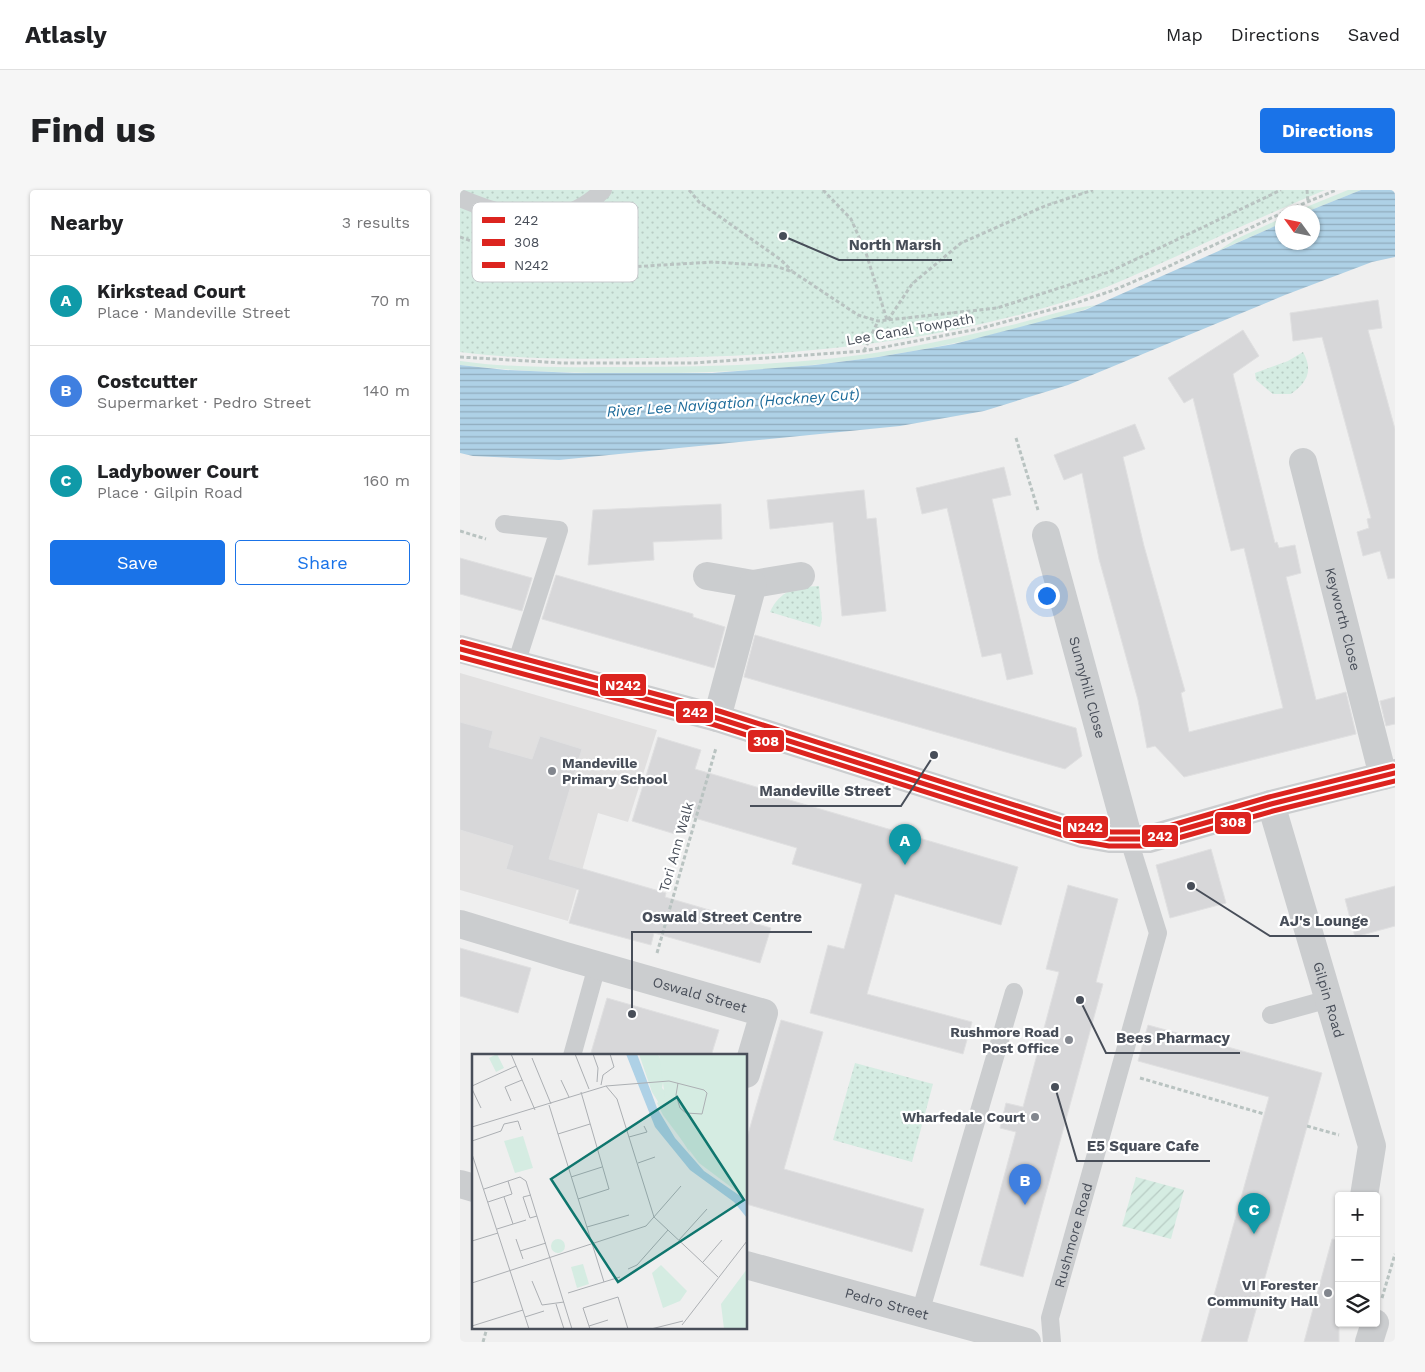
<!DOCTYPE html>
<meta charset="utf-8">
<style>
body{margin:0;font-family:"Work Sans",sans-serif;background:#f6f6f6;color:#202124}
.controls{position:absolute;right:15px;bottom:15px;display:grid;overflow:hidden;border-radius:5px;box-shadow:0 1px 4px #0004}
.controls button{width:45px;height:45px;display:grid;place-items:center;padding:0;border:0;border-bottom:1px solid #e0e0e0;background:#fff;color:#202124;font:25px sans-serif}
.compass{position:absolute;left:815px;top:15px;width:45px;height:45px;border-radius:50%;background:#fff;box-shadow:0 1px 4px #0004;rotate:303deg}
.you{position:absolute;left:586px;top:405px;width:18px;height:18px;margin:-12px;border:4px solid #fff;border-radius:50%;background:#1a73e8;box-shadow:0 0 0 8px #1a73e833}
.badge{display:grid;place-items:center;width:32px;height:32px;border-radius:50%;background:#1a73e8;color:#fff;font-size:16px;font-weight:700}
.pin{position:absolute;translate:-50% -41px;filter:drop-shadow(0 1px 2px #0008)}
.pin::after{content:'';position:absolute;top:26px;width:18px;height:15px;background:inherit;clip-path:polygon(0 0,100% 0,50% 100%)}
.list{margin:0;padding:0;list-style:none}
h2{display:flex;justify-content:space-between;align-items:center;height:65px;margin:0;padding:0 20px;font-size:21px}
h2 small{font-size:16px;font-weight:400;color:#757577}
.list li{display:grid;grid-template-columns:32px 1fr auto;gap:15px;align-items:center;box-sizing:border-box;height:90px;padding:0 20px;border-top:1px solid #e0e0e0}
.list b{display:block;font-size:19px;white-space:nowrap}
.list p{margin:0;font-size:16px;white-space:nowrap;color:#757577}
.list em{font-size:16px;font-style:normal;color:#757577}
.actions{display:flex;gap:10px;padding:15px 20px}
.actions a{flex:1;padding:11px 0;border:1px solid #1a73e8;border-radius:5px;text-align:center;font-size:18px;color:#1a73e8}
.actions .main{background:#1a73e8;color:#fff}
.icon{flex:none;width:28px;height:28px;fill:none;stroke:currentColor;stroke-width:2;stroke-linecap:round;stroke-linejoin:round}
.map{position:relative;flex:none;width:935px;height:1152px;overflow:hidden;border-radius:5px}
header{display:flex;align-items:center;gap:30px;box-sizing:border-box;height:70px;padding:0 25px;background:#fff;border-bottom:1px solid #e0e0e0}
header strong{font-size:24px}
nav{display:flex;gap:28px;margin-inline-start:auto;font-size:18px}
.intro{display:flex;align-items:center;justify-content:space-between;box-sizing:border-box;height:120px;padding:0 30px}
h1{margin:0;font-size:35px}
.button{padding:12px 22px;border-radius:5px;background:#1a73e8;color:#fff;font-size:18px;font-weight:700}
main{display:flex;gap:30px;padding:0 30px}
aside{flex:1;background:#fff;border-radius:5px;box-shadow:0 1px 4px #0004}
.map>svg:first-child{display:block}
.education{fill:#e1e0e0}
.grass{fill:#d5ece2}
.park{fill:url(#park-dots)}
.garden{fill:url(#garden-furrows)}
.water{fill:url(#water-rules)}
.building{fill:#d7d7d9;stroke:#e0e0e1}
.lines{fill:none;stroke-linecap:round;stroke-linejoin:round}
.path{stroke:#b9c3c1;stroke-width:3;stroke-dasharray:4 2.5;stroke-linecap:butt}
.lane{stroke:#cbcdcf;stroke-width:18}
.street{stroke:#cbcdcf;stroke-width:28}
.bus-1-casing{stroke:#fff;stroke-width:9}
.bus-2-casing{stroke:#fff;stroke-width:9}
.bus-3-casing{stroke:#fff;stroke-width:9}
.bus-1{stroke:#dc241f;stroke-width:5}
.bus-2{stroke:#dc241f;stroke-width:5}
.bus-3{stroke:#dc241f;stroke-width:5}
.poi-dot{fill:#82868e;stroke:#fff;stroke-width:2}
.labels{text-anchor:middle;stroke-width:4.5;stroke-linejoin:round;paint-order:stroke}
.street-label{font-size:14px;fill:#484e59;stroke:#fff}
.poi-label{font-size:14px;font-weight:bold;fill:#484e59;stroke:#fff;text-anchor:end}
.water-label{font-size:15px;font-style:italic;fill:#1b6a99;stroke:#fff}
.inset-road{fill:none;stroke:#acafb3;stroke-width:1}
.view{fill:#0f766e;fill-opacity:0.15;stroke:#0f766e;stroke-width:2.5}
.inset-edge{fill:none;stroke:#484e59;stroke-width:2.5}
.key{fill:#fff;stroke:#c8cacd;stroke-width:1}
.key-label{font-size:14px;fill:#484e59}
.leader{fill:none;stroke:#484e59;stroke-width:2}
.callout-dot{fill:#484e59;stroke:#fff;stroke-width:2}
.callout-label{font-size:15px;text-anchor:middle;font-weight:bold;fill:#484e59;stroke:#fff;stroke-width:4.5;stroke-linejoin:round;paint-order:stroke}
.line-badge{stroke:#fff;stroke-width:2}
.badge-label{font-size:14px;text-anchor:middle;font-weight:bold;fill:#fff}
</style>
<header>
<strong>Atlasly</strong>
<nav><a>Map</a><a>Directions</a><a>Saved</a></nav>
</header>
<div class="intro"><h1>Find us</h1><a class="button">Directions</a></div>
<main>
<aside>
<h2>Nearby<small>3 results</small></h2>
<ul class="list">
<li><span class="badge" style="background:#0f9aa8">A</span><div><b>Kirkstead Court</b><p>Place · Mandeville Street</p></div><em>70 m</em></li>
<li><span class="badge" style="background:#3f7fe0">B</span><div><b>Costcutter</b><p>Supermarket · Pedro Street</p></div><em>140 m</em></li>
<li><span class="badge" style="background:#0f9aa8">C</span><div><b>Ladybower Court</b><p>Place · Gilpin Road</p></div><em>160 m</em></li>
</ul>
<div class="actions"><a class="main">Save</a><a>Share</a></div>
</aside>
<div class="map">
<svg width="935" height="1152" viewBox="0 0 935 1152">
<defs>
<pattern id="park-dots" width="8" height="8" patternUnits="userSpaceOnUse" patternTransform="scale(1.25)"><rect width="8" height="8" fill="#d5ece2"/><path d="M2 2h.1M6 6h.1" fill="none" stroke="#b8ccc4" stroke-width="1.8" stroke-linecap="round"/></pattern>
<pattern id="garden-furrows" width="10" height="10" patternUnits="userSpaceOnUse" patternTransform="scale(1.25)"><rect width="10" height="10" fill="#d5ece2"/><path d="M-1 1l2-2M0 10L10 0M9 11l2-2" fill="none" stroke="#b8ccc4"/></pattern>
<pattern id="water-rules" width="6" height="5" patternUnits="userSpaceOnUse" patternTransform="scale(1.25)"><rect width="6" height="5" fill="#aed1e6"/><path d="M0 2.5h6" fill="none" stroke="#90acbd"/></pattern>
</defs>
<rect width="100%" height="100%" fill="#efefef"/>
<path class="education" d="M0,483L197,540L168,632L138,623L108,731L0,700Z"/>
<g class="grass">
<path d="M888,0H901L846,22H834Z"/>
<path d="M822,28V33L758,61L776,49Z"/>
<path d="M636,115C603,129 566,136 531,145C409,174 284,185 159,183C105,183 53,181 0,175V171C57,179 116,177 174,177C264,177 356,174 445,158C482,151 519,143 556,134C583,127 609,118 636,115Z"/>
</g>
<g class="park">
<path d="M0,0H865C815,21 766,43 717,66C683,81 649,98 613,109C474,154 329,167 184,168C123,169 61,170 0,162Z"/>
<path d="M843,162C853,180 848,192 831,204H813L796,190L795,183L828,171Z"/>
<path d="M359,396L362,429L360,437L310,422C320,400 336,397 359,396Z"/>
<path d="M395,873L473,894L452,972L373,950Z"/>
</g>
<path class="garden" d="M676,987L724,1000L711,1049L662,1036Z"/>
<path class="water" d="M901,0H935V67L912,72L825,105L608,195L524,221L440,236L99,270L13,266L0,263V175L46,180L115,183H252L355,175L418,167L494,154L625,120L822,33V52H852V22H846Z"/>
<g class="building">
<path d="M918,110L922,138L908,140L935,239V388L928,389L920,361L903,366L897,342L909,338L907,329L911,328L862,147L833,151L830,123Z"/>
<path d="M783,140L799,166L773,184L815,353L817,352L819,358L835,355L841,383L826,387L856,510L886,502L896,544L724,587L695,556L687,558L678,510L639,369L622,283L604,290L594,265L675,234L685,259L663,267L684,356L725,501L721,503L729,542L823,518L784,358L771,361L733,208L724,213L708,188Z"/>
<path d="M544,277L551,305L532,309L573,484L547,490L541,463L522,467L487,318L462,324L456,298Z"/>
<path d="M404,300L407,329L416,328L426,421L382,426L373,332L310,339L307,310Z"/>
<path d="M261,314L262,349L193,352L194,370L128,375L133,320Z"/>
<path d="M0,368L72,388L62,421L0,404Z"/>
<path d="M96,385L233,424V427L265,437L254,478L82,429Z"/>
<path d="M295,445L616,538L622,566L605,579L284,487Z"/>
<path d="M935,507V534L926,536L920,511Z"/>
<path d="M0,532L33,541L29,557L72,569L80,546L122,559L89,669L206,703L205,707L311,738L300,773L194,743L191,755L109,733L119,700L46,679L53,656L0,640Z"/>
<path d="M198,547L241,560L235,579L317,603L316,606L558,677L541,735L435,704L407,804L512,832L503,864L350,823L368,755L384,759L402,694L332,674L337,658L221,624L215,644L172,631Z"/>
<path d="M751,659L766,713L710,728L696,675Z"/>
<path d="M608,695L658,709L636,792L643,794L563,1087L520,1075L556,942L540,938L546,913L563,917L599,782L586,779Z"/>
<path d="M935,696V736L895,747L885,709Z"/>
<path d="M0,758L71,778L58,823L0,806Z"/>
<path d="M147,808L259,840L251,866H130Z"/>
<path d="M321,830L363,842L324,979L464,1019L452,1062L286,1014V951Z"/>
<path d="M688,835L862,883L787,1152H741L809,907L678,871Z"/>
<path d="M872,1049L879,1050V1152H844Z"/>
</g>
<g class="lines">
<g class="path">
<path d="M229,0L239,12L321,70L332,81"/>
<path d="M363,0L391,29L406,63L427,130"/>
<path d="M847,0L848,12"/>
<path d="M823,22L876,0"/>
<path d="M0,47L39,61L106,77L136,79L253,72L315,76L333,82L398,125L418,131L537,118L649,82L821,0"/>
<path d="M428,130L452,94L501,53L585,16L633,0"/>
<path d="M404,161L418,131"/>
<path d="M0,167L103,173H234L404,161L518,139L616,113L654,100L703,79L822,23"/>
<path d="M556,248L578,320"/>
<path d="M0,341L26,349"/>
<path d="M197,763L256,558"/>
<path d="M680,888L804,924"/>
<path d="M847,936L879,945"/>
<path d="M922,1108L935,1064"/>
<path d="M23,1152L27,1138"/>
</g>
<g class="lane">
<path d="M0,8C49,29 101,43 143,0"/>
<path d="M44,334L99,340L56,474"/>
<path d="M811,825L869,809"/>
<path d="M112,866L137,776"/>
<path d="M460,1123L554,802"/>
<path id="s1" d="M592,1152L590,1128L698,743L669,650"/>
</g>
<g class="street">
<path id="s2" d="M843,272L923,586"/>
<path id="s3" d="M586,345L669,650"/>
<path d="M247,386L293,394L341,386"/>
<path d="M0,459L257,528L622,644L650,649H689L811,614L935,583"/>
<path d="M257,528L293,394"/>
<path id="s4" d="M811,614L912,956L904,1006"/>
<path id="s5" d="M0,734L105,766L304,823L286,884"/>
<path d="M0,994L14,998"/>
<path id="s6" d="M286,1075L567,1152"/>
<path d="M909,1152L915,1133"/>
</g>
<defs>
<path id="bus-1" d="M0,459L257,528L622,644L650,649H689L811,614L935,583"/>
<path id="bus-2" d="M0,467L255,535L620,651L649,656H690L813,621L935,591"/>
<path id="bus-3" d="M2,452L259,521L624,637L651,642H688L809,607L933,576"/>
</defs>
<use href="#bus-1" class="bus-1-casing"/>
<use href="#bus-2" class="bus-2-casing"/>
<use href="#bus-3" class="bus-3-casing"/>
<use href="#bus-1" class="bus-1"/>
<use href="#bus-2" class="bus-2"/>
<use href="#bus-3" class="bus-3"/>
</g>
<g class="poi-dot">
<circle cx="92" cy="581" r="5"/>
<circle cx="609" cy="850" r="5"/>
<circle cx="575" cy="927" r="5"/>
<circle cx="868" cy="1103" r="5"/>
</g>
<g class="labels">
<g class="street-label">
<text transform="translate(450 139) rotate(-10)" y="5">Lee Canal Towpath</text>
<text dy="5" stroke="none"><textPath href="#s2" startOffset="162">Keyworth Close</textPath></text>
<text dy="5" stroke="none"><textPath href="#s3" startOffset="158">Sunnyhill Close</textPath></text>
<text transform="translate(216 657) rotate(-74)" y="5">Tori Ann Walk</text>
<text dy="5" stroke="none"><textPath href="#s5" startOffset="250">Oswald Street</textPath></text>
<text dy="5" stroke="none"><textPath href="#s4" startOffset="204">Gilpin Road</textPath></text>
<text dy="5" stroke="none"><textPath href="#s1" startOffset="110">Rushmore Road</textPath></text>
<text dy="5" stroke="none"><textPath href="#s6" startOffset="146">Pedro Street</textPath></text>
</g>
<g class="poi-label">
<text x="102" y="578" text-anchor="start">Mandeville<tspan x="102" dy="16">Primary School</tspan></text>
<text x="599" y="847">Rushmore Road<tspan x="599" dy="16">Post Office</tspan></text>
<text x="565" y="932">Wharfedale Court</text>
<text x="858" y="1100">VI Forester<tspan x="858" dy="16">Community Hall</tspan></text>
</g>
<g class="water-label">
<text transform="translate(273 213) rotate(-4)" y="5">River Lee Navigation (Hackney Cut)</text>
</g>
</g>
<g transform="translate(12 864)">
<rect width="275" height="275" fill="#efefef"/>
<path d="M25,0L32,14L24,18L17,4Z" fill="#d5ece2"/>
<path d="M167,0H186L193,17L190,34L197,41L218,99L180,38Z" fill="#d5ece2"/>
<path d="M187,0H275V145L227,109L191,61L185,49L193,43ZM51,82L61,114L43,119L32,87ZM189,211L215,237L208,247L191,254L180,219ZM275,215V275H252L249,250Z" fill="#d5ece2"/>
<path d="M79 192a7 7 0 1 1 14 0a7 7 0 1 1-14 0ZM111,210L117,230L105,234L99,213Z" fill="#d5ece2"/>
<path d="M154,0H165L185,54L203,84L232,117L274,146L275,164L262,148L218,116L183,73Z" fill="#aed1e6"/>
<path class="inset-road" d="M39,0L63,56M103,0L117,35M121,0L126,14L125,28M60,4L79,50M89,26L97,43M129,31L131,21L142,13L138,0M0,32L44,12M134,32L197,27L232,36L235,39L230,60L214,59L208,54L204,41L206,29M0,35L9,54M39,47L33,33L50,26M77,51L132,228M0,73L134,32L145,45L182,163L246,223M86,80L118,70M157,83L175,78L172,72M0,87L29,77L32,70L46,67L49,76M0,100L57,275M166,109L183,103M99,123L130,113M12,135L48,123L54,127L100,275M59,141L51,143L58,164L65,162M32,143L41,170M106,145L137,135L109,38M16,148L40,140L36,127M115,173L157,161M25,175L54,166M44,185L51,205M207,186L235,155M0,187L26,179M48,197L74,189M231,208L250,186M156,215L165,211L196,176M60,227L70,251L92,248M0,229L174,172L209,132M96,239L148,223M84,250L92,275M53,263L72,257M210,271L275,187M0,272L51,256M117,272L136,266M118,275L111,254L146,243L156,275M179,275L211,267"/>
<path class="view" d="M205,43L272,146L146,228L79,125Z"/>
<rect width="275" height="275" class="inset-edge"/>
</g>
<rect x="12" y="12" width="166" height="80" rx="8" class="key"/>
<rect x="22" y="27" width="23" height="6" fill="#dc241f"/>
<rect x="22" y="49" width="23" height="7" fill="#dc241f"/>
<rect x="22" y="72" width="23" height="6" fill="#dc241f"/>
<g class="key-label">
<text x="54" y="35">242</text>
<text x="54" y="57">308</text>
<text x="54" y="80">N242</text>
</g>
<path class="leader" d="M323 46L379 70H492M474 565L441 616H290M172 824L172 742H352M731 696L810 746H919M620 810L646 863H780M595 897L617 971H750"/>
<g class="callout-dot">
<circle cx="323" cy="46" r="5"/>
<circle cx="474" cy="565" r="5"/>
<circle cx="172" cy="824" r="5"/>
<circle cx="731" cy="696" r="5"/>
<circle cx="620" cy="810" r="5"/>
<circle cx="595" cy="897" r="5"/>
</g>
<g class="callout-label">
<text x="435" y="60">North Marsh</text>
<text x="365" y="606">Mandeville Street</text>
<text x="262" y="732">Oswald Street Centre</text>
<text x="864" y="736">AJ's Lounge</text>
<text x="713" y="853">Bees Pharmacy</text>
<text x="683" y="961">E5 Square Cafe</text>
</g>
<g class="line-badge">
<rect x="139" y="483" width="48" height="24" rx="5" fill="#dc241f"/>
<rect x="215" y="510" width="39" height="24" rx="5" fill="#dc241f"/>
<rect x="287" y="539" width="38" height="24" rx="5" fill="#dc241f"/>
<rect x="754" y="621" width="38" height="24" rx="5" fill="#dc241f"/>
<rect x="602" y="625" width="47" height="24" rx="5" fill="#dc241f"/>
<rect x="681" y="634" width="38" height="24" rx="5" fill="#dc241f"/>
</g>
<g class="badge-label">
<text x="163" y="500">N242</text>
<text x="235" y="527">242</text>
<text x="306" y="556">308</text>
<text x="773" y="637">308</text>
<text x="625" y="642">N242</text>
<text x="700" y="651">242</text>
</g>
</svg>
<div class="controls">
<button>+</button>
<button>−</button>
<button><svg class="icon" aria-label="layers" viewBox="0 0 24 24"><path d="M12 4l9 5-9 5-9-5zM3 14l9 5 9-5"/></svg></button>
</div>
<svg class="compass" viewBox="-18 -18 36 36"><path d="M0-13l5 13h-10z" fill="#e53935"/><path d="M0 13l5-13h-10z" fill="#757577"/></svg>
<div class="you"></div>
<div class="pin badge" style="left:445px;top:675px;background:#0f9aa8">A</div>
<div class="pin badge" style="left:565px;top:1015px;background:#3f7fe0">B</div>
<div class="pin badge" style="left:794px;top:1044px;background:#0f9aa8">C</div>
</div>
</main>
